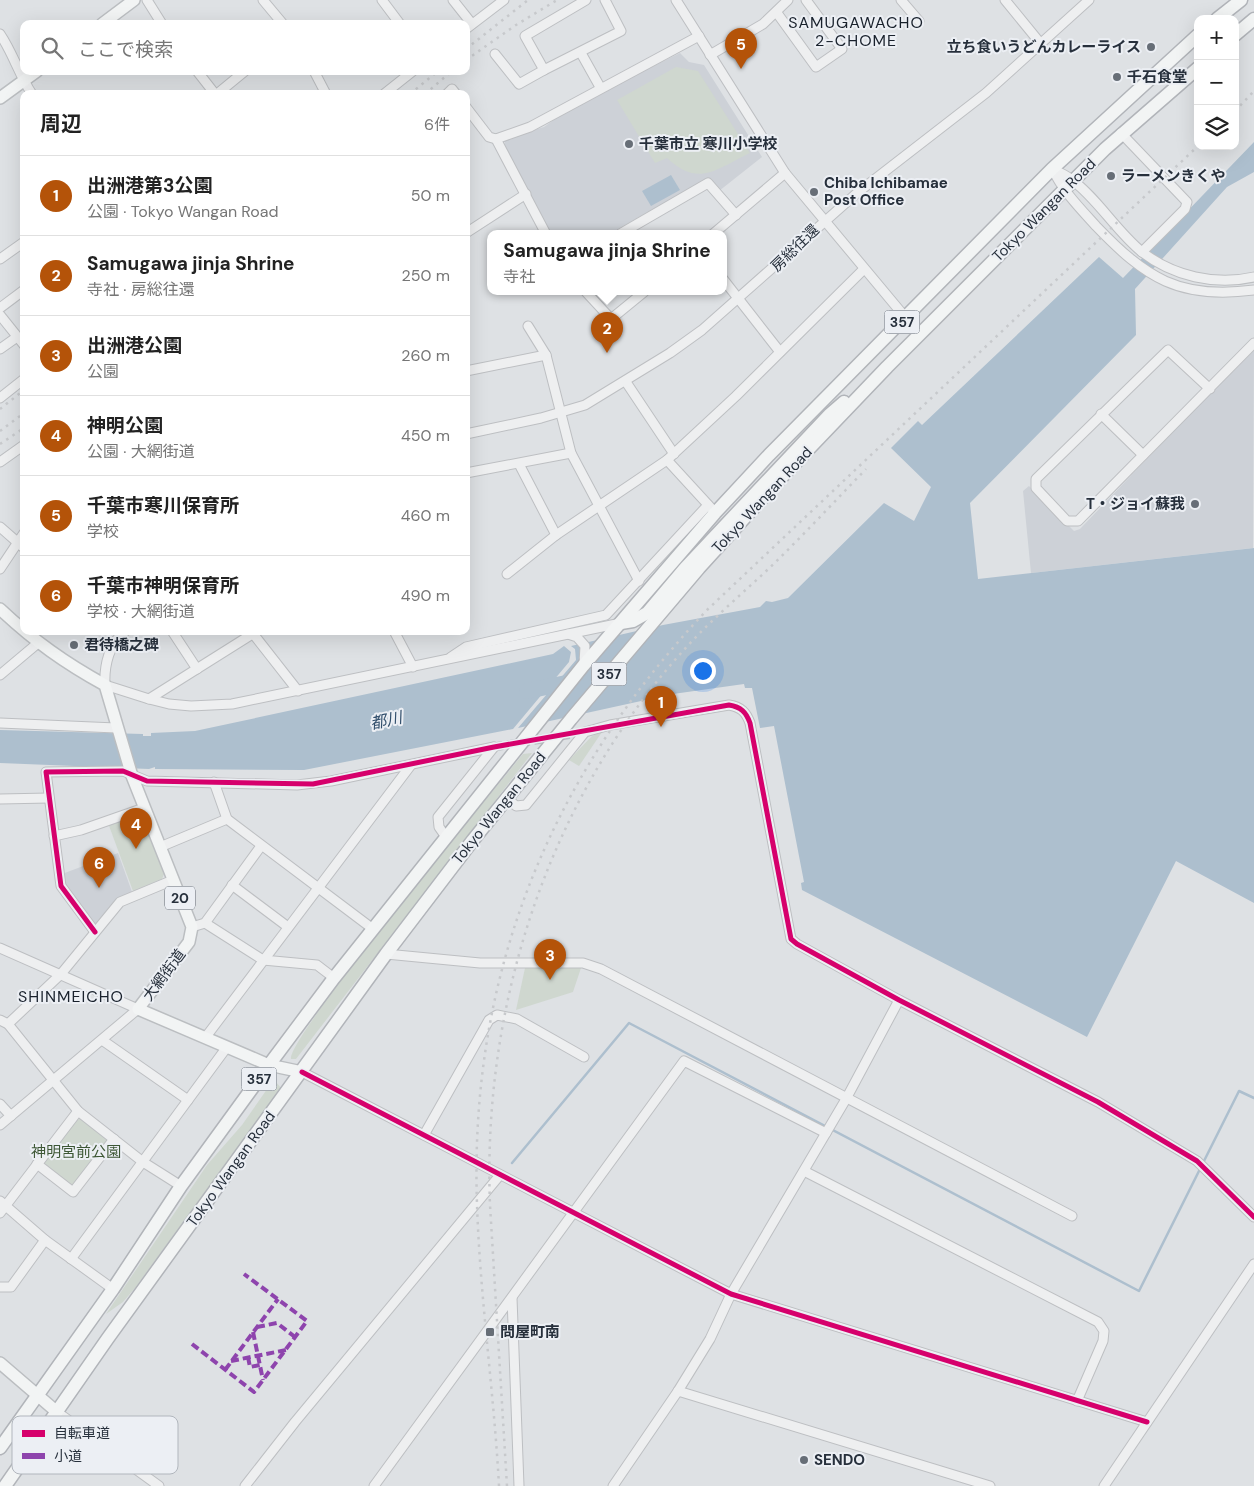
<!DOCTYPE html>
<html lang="ja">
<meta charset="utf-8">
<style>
body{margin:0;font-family:"DM Sans","Noto Sans JP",sans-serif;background:#f2f2f2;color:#222}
.controls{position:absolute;right:15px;top:15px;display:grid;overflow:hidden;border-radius:10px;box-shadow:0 5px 20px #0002}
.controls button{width:45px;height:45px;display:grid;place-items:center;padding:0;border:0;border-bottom:1px solid #e0e0e0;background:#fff;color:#222;font:25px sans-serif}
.you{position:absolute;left:702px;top:670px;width:18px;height:18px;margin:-12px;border:4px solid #fff;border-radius:50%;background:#1a73e8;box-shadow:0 0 0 8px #1a73e833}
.badge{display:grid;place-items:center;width:32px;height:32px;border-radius:50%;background:#b45309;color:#fff;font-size:16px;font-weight:700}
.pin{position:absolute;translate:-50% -41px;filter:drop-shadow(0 1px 2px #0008)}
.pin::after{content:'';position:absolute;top:26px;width:18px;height:15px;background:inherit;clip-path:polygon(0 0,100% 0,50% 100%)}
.popup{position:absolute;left:487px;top:230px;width:240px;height:65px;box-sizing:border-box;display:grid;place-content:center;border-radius:10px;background:#fff;filter:drop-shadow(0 1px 4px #0005);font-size:16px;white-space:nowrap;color:#767676}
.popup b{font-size:19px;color:#222}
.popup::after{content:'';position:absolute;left:50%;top:100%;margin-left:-10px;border:10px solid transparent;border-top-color:#fff}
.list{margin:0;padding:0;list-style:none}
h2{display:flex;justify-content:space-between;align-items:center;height:65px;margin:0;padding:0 20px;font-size:21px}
h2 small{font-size:16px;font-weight:400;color:#767676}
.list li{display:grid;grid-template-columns:32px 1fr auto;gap:15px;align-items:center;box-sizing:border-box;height:80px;padding:0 20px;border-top:1px solid #e0e0e0}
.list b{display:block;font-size:19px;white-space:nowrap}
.list p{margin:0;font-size:16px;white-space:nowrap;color:#767676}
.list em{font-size:16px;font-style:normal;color:#767676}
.icon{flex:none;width:28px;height:28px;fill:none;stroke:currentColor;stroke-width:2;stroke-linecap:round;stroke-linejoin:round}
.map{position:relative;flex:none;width:1254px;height:1486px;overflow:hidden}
.search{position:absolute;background:#fff;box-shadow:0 5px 20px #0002;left:20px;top:20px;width:450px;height:55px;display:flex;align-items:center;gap:12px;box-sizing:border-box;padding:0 18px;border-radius:10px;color:#767676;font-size:19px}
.panel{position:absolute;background:#fff;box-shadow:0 5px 20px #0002;left:20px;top:90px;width:450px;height:545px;border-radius:10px}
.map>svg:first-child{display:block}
.built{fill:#cdd1d7}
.green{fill:#cfd7cf}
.water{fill:#adbfce}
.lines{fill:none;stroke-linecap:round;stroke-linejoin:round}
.stream{stroke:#adbfce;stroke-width:2.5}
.river{stroke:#adbfce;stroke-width:16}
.minor-tunnel{stroke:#b9bec2;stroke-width:9;stroke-dasharray:9 4.5;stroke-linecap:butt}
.minor-casing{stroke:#bdbfc2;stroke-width:11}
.major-casing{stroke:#bbbec1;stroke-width:14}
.highway-casing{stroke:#b1b4b9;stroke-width:15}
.minor{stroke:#eeeff0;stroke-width:9}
.major{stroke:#f2f4f4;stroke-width:11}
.highway{stroke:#f2f4f4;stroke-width:12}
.rail{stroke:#c7c9cc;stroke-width:2.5;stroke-dasharray:2.5 5;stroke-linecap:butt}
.quiet{stroke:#8e44ad;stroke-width:4;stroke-dasharray:8 4;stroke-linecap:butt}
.cycleway-casing{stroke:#eceff4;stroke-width:8}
.cycleway{stroke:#d6006c;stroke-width:5}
.poi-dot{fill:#676e77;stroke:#eceff4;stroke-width:2}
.labels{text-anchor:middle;stroke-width:4;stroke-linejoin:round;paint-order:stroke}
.shield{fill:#eceff4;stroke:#626973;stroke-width:1}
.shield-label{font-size:14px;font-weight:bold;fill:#27303c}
.poi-label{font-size:15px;font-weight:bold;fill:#27303c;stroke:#eceff4;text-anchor:start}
.street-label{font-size:15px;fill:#27303c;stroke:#eceff4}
.park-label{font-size:15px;fill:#3d5735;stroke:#eceff4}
.neighbourhood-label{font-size:16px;letter-spacing:1px;fill:#19212c;stroke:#eceff4}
.water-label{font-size:16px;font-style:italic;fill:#33506d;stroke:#eceff4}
.key{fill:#eceff4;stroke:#b1b6bd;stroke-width:1}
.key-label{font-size:14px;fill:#27303c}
</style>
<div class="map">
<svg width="1254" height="1486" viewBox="0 0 1254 1486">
<rect width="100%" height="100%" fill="#dee1e4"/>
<g class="built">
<path d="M680,53L689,62L704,65L762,157L719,191L708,178L609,234H551L504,148L505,139L544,127L573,106Z"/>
<path d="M1254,347L1253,548L1031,573L1023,491L1029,486L1074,531L1080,529Z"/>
<path d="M118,853L132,892L114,902L96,923H91L64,884L62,874Z"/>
</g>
<g class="green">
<path d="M676,67L698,71L750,153C716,169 699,188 667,158L655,163L617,100Z"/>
<path d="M602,732L579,766L569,760L592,736Z"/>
<path d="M532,753L296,1059H291C287,1037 495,789 523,754Z"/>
<path d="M140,813L164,874L162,879L133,891L108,823Z"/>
<path d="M582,965L573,992L516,1010L525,968Z"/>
<path d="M272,1082H276L281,1088L135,1288L123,1302L106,1314L207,1165L242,1125Z"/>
<path d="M82,1118L107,1138L109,1142L75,1186L71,1187L44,1165V1162L77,1120Z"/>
</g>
<g class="water">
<path d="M1254,142V172L1227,187L1135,289L1136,335L970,503L978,579L1254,548V903L1176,861L1087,1037L802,890L801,883L804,882L774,726L760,728L752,688H745L744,684L673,694L518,728L576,660L575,649L571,646L663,625L760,607L766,601L772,602L788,598L884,503L914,521L931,487L891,448L918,421L922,425L1099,257L1123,278Z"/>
<path d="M671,175L680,190L651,206L642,191Z"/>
<path d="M564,646L571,652L569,662L513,729L304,770L155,769V767L149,769L0,763V730L143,734V736H151V733L195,731L553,654Z"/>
</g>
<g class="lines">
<path class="stream" d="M512,1163L629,1023L1139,1291L1239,1091L1254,1098"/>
<path class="river" d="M527,691L576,681"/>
<path class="minor-tunnel" d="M494,747L585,732"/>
<defs>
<g id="minor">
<path d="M147,0L162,24"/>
<path d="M263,0L283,24"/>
<path d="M382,0L400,24"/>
<path d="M453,0L472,24"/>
<path d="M586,0L525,36L544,70L621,31L605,0"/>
<path d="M676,0L785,173L920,335"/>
<path d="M901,0L919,21"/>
<path d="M1005,0L1041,44"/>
<path d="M777,13L816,67L842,49L806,0"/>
<path d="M466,29L504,0"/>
<path d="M0,34C13,53 19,75 32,94"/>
<path d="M581,53L600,87"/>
<path d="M495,54L519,84L544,70"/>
<path d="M710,55L763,24L788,0"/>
<path d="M197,71L215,94"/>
<path d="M314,71L326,94"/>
<path d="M217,94L245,71"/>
<path d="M384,94L413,71"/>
<path d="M447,94L452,89L456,94"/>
<path d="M466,107L489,137L496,139L530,127L699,36"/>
<path d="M1121,133L1187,202L1185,209L1142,252"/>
<path d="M496,139L546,234"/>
<path d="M1052,169C1064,192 1078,206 1096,226C1146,278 1179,300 1254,290"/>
<path d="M1052,169C1059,172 1066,175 1072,180C1096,197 1117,232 1142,252C1173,276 1215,286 1254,277"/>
<path d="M466,233L526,194"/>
<path d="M620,234L708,183L736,215"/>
<path d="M713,234L785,173"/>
<path d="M0,259L24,242"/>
<path d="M723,279L780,352"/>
<path d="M586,292L611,319L644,292"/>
<path d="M0,308L24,290"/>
<path d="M0,315L24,345"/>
<path d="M528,326L546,355L571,453L639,581"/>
<path d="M0,349L17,337"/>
<path d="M466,371L546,355"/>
<path d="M626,382L674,454"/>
<path d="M1210,389L1168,350L1036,479V488L1067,521H1078L1254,343"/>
<path d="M0,398L24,379"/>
<path d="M1101,414L1143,455"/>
<path d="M466,434L541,418L585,405L670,353L702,330L857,193L986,93L1089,0"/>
<path d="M667,460L712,509"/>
<path d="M0,462L24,445"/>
<path d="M519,464L556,535"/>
<path d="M466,473L571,453"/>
<path d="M0,527L24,548"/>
<path d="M0,569L24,533"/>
<path d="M507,574L556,535L667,460L736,396L864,269"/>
<path d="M126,631C109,642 104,666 105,685L149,699L169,704L191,706L232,704L621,623"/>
<path d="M172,631L197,669"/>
<path d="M251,631L298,691"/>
<path d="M394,631L413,667"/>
<path d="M568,634L577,637L585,646L584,664"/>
<path d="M451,657L466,647L606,615L708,505"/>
<path d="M0,675L38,643"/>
<path d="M149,699L257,631"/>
<path d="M0,723L116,728"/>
<path d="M214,782L227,819L373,929"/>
<path d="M506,797L516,806L526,805L585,732L610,725L729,705C741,707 746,712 750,723L791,939L797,944L899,1000L1098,1102L1197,1161L1254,1217"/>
<path d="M0,799L49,798"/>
<path d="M54,836L81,830L144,808"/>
<path d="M446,837L439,827L438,817L494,747"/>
<path d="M160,847L227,819"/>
<path d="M232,885L288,927"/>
<path d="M205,923L263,960L317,965L334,978"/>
<path d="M192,927L205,923L261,846"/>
<path d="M95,932L61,886L46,772L123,771L147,781L297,785L331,781L494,747"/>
<path d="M0,948L138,1009L0,1125"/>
<path d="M386,954L480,963H583L601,969L1072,1216"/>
<path d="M0,1020L8,1024L78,1111L143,1162L181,1186"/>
<path d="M8,1024L61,974L120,902L173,880"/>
<path d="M205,1038L411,765"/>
<path d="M102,1040L188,1100"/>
<path d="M302,1072L731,1294L1147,1422"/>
<path d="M0,1104L11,1116"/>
<path d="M424,1135L489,1020L497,1015L517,1019L584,1057"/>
<path d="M37,1164L73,1192L114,1139"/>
<path d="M804,1171L1098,1322L1104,1331L1103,1341L1077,1401"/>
<path d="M0,1201L45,1240L113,1289"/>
<path d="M0,1213L78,1111"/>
<path d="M71,1259L227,1047"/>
<path d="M0,1287H11L45,1240"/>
<path d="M512,1298L519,1486"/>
<path d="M678,1391L990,1486"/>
<path d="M57,1412L159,1486"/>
<path d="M245,1486L295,1422L500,1175"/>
<path d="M374,1486L684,1061L826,1133"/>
<path d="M613,1486L678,1391L710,1339L731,1294L846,1099L899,1000"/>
<path d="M1104,1486L1254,1264"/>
</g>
<g id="major">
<path d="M102,24L134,0"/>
<path d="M0,98L37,71"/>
<path d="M0,609C34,641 65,663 105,685L132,776L192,927L189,942L138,1009L269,1065L302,1072"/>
<path d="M0,1363L57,1412"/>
</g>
<g id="highway">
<path d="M1217,19L1241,0"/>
<path d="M1235,35L1254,19"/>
<path d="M621,623L633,621L647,613L685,568L829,415L844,402"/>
<path d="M0,1448L113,1289L181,1186L269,1065L334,978L583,666L715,513L769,455L1052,169L1198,35"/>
<path d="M5,1486L108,1338L386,954L473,840L571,719L699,568L778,481L887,367L1105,149L1198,68"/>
</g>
</defs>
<use href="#minor" class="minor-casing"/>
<use href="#major" class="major-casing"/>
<use href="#highway" class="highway-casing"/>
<use href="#minor" class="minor"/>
<use href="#major" class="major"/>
<use href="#highway" class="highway"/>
<g class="rail">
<path d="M466,49L528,0"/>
<path d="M466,60L516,25L557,0"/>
<path d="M410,94L438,71"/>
<path d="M425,94L452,71"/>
<path d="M1235,111L1254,91"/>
<path d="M0,409L24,390"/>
<path d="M0,431L24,413"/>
<path d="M0,444L24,428"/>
<path d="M499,1486C494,1392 480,1298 477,1204C469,974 550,776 707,610L1198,146"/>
<path d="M507,1486L490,1205C482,1006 548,801 682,652C707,624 736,599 763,574C799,540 832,504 866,469"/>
</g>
<g class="quiet">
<path d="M257,1327L277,1323L295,1337"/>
<path d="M253,1332L263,1380"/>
<path d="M192,1344L254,1392L307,1321L244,1274"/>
<path d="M248,1357L250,1367L260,1365"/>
<path d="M231,1361L286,1350"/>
<path d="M225,1370L278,1299"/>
</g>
<defs>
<g id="cycleway">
<path d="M95,932L61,886L46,772L123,771L147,781L313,784L494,747L729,705C741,707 746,712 750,723L791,939L797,944L899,1000L1098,1102L1197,1161L1254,1217"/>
<path d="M302,1072L731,1294L1147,1422"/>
</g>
</defs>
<use href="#cycleway" class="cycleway-casing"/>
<use href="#cycleway" class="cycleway"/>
</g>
<g class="poi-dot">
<circle cx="1151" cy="47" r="5"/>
<circle cx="1117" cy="77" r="5"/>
<circle cx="629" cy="144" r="5"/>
<circle cx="1111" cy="176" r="5"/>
<circle cx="814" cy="192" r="5"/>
<circle cx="1195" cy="504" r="5"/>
<circle cx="74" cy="645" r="5"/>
<rect x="485" y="1327" width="10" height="10" rx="2.5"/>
<circle cx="804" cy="1460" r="5"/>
</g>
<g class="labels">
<g class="shield">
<rect x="884.5" y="310.5" width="35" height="23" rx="4"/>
<rect x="591.5" y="662.5" width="35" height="23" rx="4"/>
<rect x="165" y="886.5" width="30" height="23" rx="4"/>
<rect x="241.5" y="1067.5" width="35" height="23" rx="4"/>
</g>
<g class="shield-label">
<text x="902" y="327">357</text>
<text x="609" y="679">357</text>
<text x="180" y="903">20</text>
<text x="259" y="1084">357</text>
</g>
<g class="poi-label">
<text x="1141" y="52" text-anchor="end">立ち食いうどんカレーライス</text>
<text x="1127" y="82">千石食堂</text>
<text x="639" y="149">千葉市立 寒川小学校</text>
<text x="1121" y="181">ラーメンきくや</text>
<text x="824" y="188">Chiba Ichibamae<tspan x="824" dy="17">Post Office</tspan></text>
<text x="1185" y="509" text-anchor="end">T・ジョイ蘇我</text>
<text x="84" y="650">君待橋之碑</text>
<text x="500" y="1337">問屋町南</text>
<text x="814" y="1465">SENDO</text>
</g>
<g class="street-label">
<text transform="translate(1044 210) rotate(-45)" y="5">Tokyo Wangan Road</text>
<text transform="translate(795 248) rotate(-44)" y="5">房総往還</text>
<text transform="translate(762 500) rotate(-47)" y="5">Tokyo Wangan Road</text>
<text transform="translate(499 808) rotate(-51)" y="5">Tokyo Wangan Road</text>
<text transform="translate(164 975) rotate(-53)" y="5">大網街道</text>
<text transform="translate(231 1169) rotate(-54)" y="5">Tokyo Wangan Road</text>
</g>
<g class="park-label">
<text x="76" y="1157">神明宮前公園</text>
</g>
<g class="neighbourhood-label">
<text x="856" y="28">SAMUGAWACHO<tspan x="856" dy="18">2-CHOME</tspan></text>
<text x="71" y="1002">SHINMEICHO</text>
</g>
<g class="water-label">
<text transform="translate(386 720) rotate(-12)" y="6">都川</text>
</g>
</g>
<rect x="12" y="1416" width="166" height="58" rx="8" class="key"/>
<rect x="22" y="1430" width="23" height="7" fill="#d6006c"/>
<rect x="22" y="1453" width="23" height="6" fill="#8e44ad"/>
<g class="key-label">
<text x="54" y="1438">自転車道</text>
<text x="54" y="1461">小道</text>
</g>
</svg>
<div class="controls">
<button>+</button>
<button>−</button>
<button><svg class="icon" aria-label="layers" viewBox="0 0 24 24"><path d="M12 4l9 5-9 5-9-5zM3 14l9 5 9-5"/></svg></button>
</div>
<div class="you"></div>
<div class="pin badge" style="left:661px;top:727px">1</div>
<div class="pin badge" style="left:607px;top:353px">2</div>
<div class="popup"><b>Samugawa jinja Shrine</b>寺社</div>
<div class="pin badge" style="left:550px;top:980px">3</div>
<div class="pin badge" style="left:136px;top:849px">4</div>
<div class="pin badge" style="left:741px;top:69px">5</div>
<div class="pin badge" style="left:99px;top:888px">6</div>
<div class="search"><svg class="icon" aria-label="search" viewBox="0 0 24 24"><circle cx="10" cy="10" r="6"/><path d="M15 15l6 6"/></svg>ここで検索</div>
<section class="panel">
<h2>周辺<small>6件</small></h2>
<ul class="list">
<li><span class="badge">1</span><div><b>出洲港第3公園</b><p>公園 · Tokyo Wangan Road</p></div><em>50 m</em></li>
<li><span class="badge">2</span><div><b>Samugawa jinja Shrine</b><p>寺社 · 房総往還</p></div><em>250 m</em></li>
<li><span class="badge">3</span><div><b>出洲港公園</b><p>公園</p></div><em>260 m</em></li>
<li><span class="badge">4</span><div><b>神明公園</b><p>公園 · 大網街道</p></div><em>450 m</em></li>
<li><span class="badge">5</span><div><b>千葉市寒川保育所</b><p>学校</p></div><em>460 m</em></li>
<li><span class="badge">6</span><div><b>千葉市神明保育所</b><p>学校 · 大網街道</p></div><em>490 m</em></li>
</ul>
</section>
</div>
